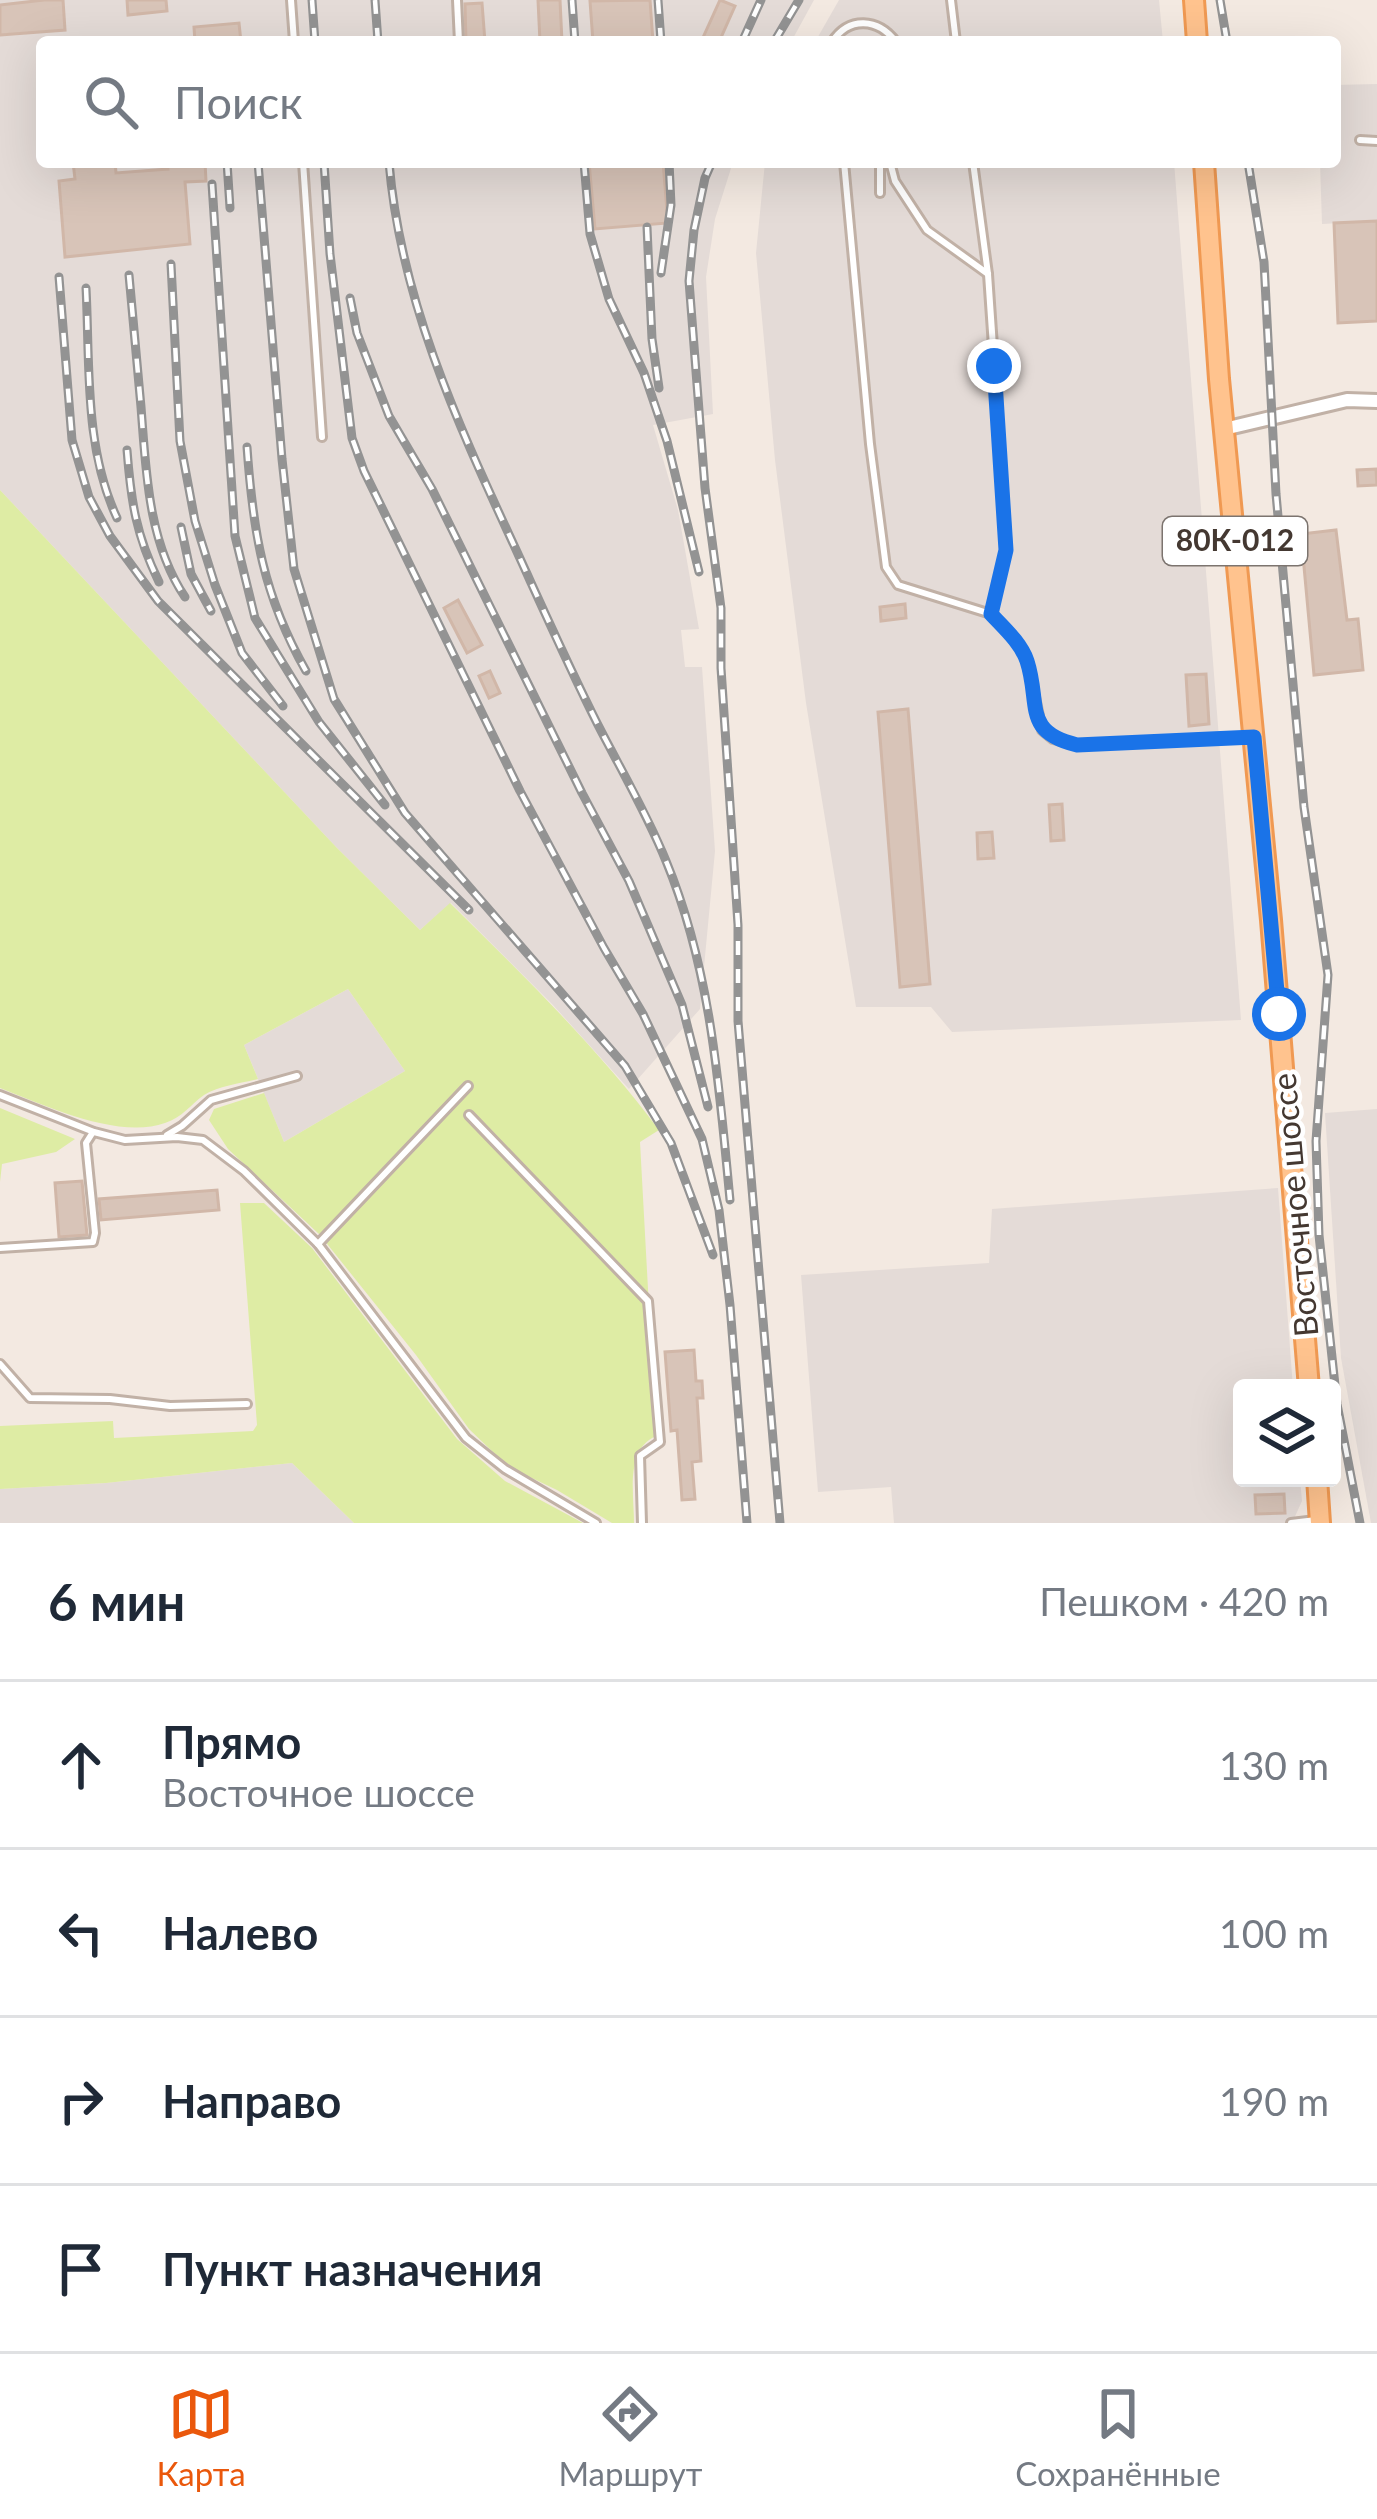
<!DOCTYPE html>
<html lang="ru">
<meta charset="utf-8">
<style>
body{margin:0;font-family:Lato,sans-serif;background:#f6f6f7;color:#1f2937}
.controls{position:absolute;right:36px;bottom:36px;display:grid;overflow:hidden;border-radius:12px;box-shadow:0 12px 48px #0002}
.controls button{width:108px;height:108px;display:grid;place-items:center;padding:0;border:0;border-bottom:3px solid #e0e1e3;background:#fff;color:#1f2937;font:60px sans-serif}
.stop{position:absolute;width:36px;height:36px;margin:-27px;border:9px solid #1a73e8;border-radius:50%;background:#fff}
.stop.end{background:#1a73e8;border-color:#fff;box-shadow:0 3px 12px #0008}
.list{margin:0;padding:0;list-style:none}
h2{display:flex;justify-content:space-between;align-items:center;height:156px;margin:0;padding:0 48px;font-size:51px}
h2 small{font-size:39px;font-weight:400;color:#747a83}
.list li{display:grid;grid-template-columns:78px 1fr auto;gap:36px;align-items:center;box-sizing:border-box;height:168px;padding:0 48px;border-top:3px solid #e0e1e3}
.list b{display:block;font-size:45px;white-space:nowrap}
.list p{margin:0;font-size:39px;white-space:nowrap;color:#747a83}
.list em{font-size:39px;font-style:normal;color:#747a83}
.icon{flex:none;width:66px;height:66px;fill:none;stroke:currentColor;stroke-width:2;stroke-linecap:round;stroke-linejoin:round}
.map{position:relative;flex:none;width:1377px;height:1523px;overflow:hidden}
.search{position:absolute;background:#fff;box-shadow:0 12px 48px #0002;left:36px;right:36px;top:36px;height:132px;display:flex;align-items:center;gap:30px;box-sizing:border-box;padding:0 42px;border-radius:12px;color:#747a83;font-size:45px}
.sheet{height:828px;background:#fff}
nav{display:flex;justify-content:space-around;align-items:center;box-sizing:border-box;height:168px;border-top:3px solid #e0e1e3;background:#fff;font-size:33px;color:#747a83}
nav a{display:grid;justify-items:center;gap:6px}
nav .on{color:#ea580c}
.map>svg:first-child{display:block}
.industrial{fill:#e4dbd7}
.green{fill:#deeca4}
.building{fill:#d8c4b8;stroke:#d1b7a8;stroke-width:3}
.lines{fill:none;stroke-linecap:round;stroke-linejoin:round}
.lane-casing{stroke:#c1b1a6;stroke-width:12}
.street-casing{stroke:#c1b1a6;stroke-width:18}
.primary-casing{stroke:#f09952;stroke-width:24}
.lane{stroke:#fff;stroke-width:6}
.street{stroke:#fff;stroke-width:12}
.primary{stroke:#ffc38e;stroke-width:18}
.rail-casing{stroke:#939393;stroke-width:9}
.rail{stroke:#fff;stroke-width:4.5;stroke-dasharray:14;stroke-linecap:butt}
.route{stroke:#1a73e8;stroke-width:15}
.labels{text-anchor:middle;stroke-width:9;stroke-linejoin:round;paint-order:stroke}
.shield{fill:#fff;stroke:#7c746f;stroke-width:3}
.shield-label{font-size:30px;font-weight:bold;fill:#443831}
.street-label{font-size:33px;fill:#443831;stroke:#fff}
</style>
<div class="map">
<svg width="1377" height="1523" viewBox="0 0 1377 1523">
<rect width="100%" height="100%" fill="#f3e9e1"/>
<g class="industrial">
<path d="M0,0H814L791,42H42V162H733L715,219L706,277L713,414L653,425L678,510L699,629L681,630L685,667H702L715,851L700,1009L629,1089L553,1005L451,903L420,930L337,848L0,490Z"/>
<path d="M839,0H1159L1163,42H815Z"/>
<path d="M1377,84V221L1322,224L1320,162H1335V85Z"/>
<path d="M765,162H1174L1241,1020L952,1032L931,1007H856L806,703L775,460L756,253Z"/>
<path d="M348,989L405,1071L284,1142L244,1045Z"/>
<path d="M1377,1109V1523H1371L1341,1358L1325,1113Z"/>
<path d="M1278,1188L1293,1388H1242V1478H1300L1302,1501L1292,1523H894L891,1487L818,1492L801,1275L989,1263L992,1209Z"/>
<path d="M292,1463L354,1523H0V1489L106,1483Z"/>
</g>
<g class="green">
<path d="M0,490L337,848L420,930L450,903C523,975 597,1047 659,1130L640,1142L656,1436C625,1449 634,1494 634,1523H612L557,1490L517,1471L495,1454L469,1429L416,1355L320,1235L228,1149L209,1120L214,1109L264,1093L284,1142L405,1071L348,989L244,1045L258,1079C242,1083 218,1086 204,1095C190,1105 183,1117 165,1123C118,1140 44,1105 0,1088Z"/>
<path d="M0,1108L75,1139L56,1152L2,1164L0,1182Z"/>
<path d="M240,1203H264L312,1248L457,1439L505,1481L583,1523H354L292,1463L106,1483L0,1489V1426L113,1421L114,1438L253,1431L257,1425Z"/>
</g>
<g class="building">
<path d="M44,0H63L65,30L0,35V5Z"/>
<path d="M127,0H166L167,11L128,15Z"/>
<path d="M538,0H560L562,42H540Z"/>
<path d="M650,0L653,42H593L590,1Z"/>
<path d="M720,0L735,6L719,42H701Z"/>
<path d="M482,3L485,42H466L465,4Z"/>
<path d="M239,23L241,42H195L194,27Z"/>
<path d="M73,162H115L116,173L168,169V162H205L206,181L185,182L190,244L65,257L59,181L75,179Z"/>
<path d="M589,162H663L668,223L595,229Z"/>
<path d="M1377,221V321L1338,323L1334,223Z"/>
<path d="M1376,469L1377,485L1358,486L1357,470Z"/>
<path d="M1336,530L1347,620L1358,619L1363,670L1314,675L1301,534Z"/>
<path d="M458,600L482,645L467,653L444,608Z"/>
<path d="M905,604L906,618L881,621L880,607Z"/>
<path d="M490,671L500,693L489,698L479,676Z"/>
<path d="M1206,674L1209,724L1189,726L1186,675Z"/>
<path d="M908,709L930,984L900,987L878,712Z"/>
<path d="M1062,804L1064,840L1051,841L1049,805Z"/>
<path d="M992,832L994,858L978,859L977,833Z"/>
<path d="M82,1181L87,1235L59,1237L55,1183Z"/>
<path d="M217,1190L219,1210L101,1220L99,1199Z"/>
<path d="M694,1350L696,1381H702L703,1398H697L701,1461L692,1462L695,1499L682,1500L677,1430L671,1431L665,1352Z"/>
<path d="M1284,1494L1285,1513L1256,1514L1255,1495Z"/>
</g>
<g class="lines">
<defs>
<g id="lane">
<path d="M291,0L294,42"/>
<path d="M457,0L459,42"/>
<path d="M951,0L956,42"/>
<path d="M832,42C849,16 878,18 896,42"/>
<path d="M1360,140L1377,141"/>
<path d="M303,162L322,437"/>
<path d="M844,162L870,444L886,567L898,585L991,614L1012,635L1027,659L1042,730L1053,739L1077,745L1250,738"/>
<path d="M890,162L895,181L927,230L988,274"/>
<path d="M973,162L988,274L1007,550L991,614"/>
<path d="M880,193V162"/>
<path d="M0,1095L94,1132L125,1140L177,1137L203,1140L244,1171L318,1244L466,1438L505,1469L596,1523"/>
<path d="M469,1115L648,1301L660,1442L640,1456L642,1523"/>
<path d="M167,1135L182,1126L211,1100L297,1076"/>
<path d="M318,1244L468,1086"/>
<path d="M0,1248L93,1242L95,1233L86,1143L93,1132"/>
<path d="M0,1364L30,1398L110,1399L170,1406L247,1404"/>
<path d="M1291,1523L1316,1520"/>
</g>
<path id="street" d="M1224,429L1347,400L1377,401"/>
<g id="primary">
<path d="M1194,0L1197,42"/>
<path d="M1204,162L1219,379L1271,920L1309,1388"/>
<path d="M1317,1478L1320,1523"/>
</g>
</defs>
<use href="#lane" class="lane-casing"/>
<use href="#street" class="street-casing"/>
<use href="#primary" class="primary-casing"/>
<use href="#lane" class="lane"/>
<use href="#street" class="street"/>
<use href="#primary" class="primary"/>
<defs>
<g id="rail">
<path d="M312,0L315,42"/>
<path d="M375,0L378,42"/>
<path d="M572,0L575,42"/>
<path d="M658,0L661,42"/>
<path d="M1220,0L1227,42"/>
<path d="M742,42L761,0"/>
<path d="M774,42L799,0"/>
<path d="M227,162L230,208"/>
<path d="M258,162L282,459L294,569L334,699L405,813L625,1066L671,1143L713,1255"/>
<path d="M324,162L330,254L352,438L364,471L520,791L604,948L643,1014L702,1139L719,1210L730,1305L747,1523"/>
<path d="M389,162C400,297 456,420 512,541C540,602 567,663 597,723C620,768 647,814 666,861C711,970 719,1085 730,1200"/>
<path d="M584,162L590,234L609,299L644,373L667,441L699,572"/>
<path d="M712,162L705,178L694,230L689,281L705,488L721,608V668L738,925V1021L780,1523"/>
<path d="M1248,162L1264,262L1276,494L1304,807L1328,975L1316,1141L1319,1235L1337,1404L1360,1523"/>
<path d="M212,184L235,536L255,618L319,722L385,805"/>
<path d="M647,227L652,339L659,388"/>
<path d="M171,264L180,441L195,521L215,585L242,653L283,706"/>
<path d="M661,273L671,205L669,162"/>
<path d="M129,275C133,319 137,363 141,407C146,471 148,542 185,597"/>
<path d="M59,277L72,440L89,497L110,536L158,601L469,910"/>
<path d="M86,288C90,365 84,447 117,518"/>
<path d="M350,298L357,333L389,416L432,489L582,793L629,881L682,1005L708,1107"/>
<path d="M247,447C253,532 263,595 306,671"/>
<path d="M127,450C131,502 136,535 159,582"/>
<path d="M181,527L191,574L211,611"/>
</g>
</defs>
<use href="#rail" class="rail-casing"/>
<use href="#rail" class="rail"/>
</g>
<g class="lines">
<path class="route" d="M994,366L1006,550L991,614C1004,628 1021,643 1027,661C1041,704 1022,732 1077,745L1254,737L1279,1014"/>
</g>
<g class="labels">
<rect class="shield" x="1163" y="517" width="144" height="48" rx="9"/>
<g class="shield-label">
<text x="1235" y="551">80К-012</text>
</g>
<g class="street-label">
<text transform="translate(1295 1205) rotate(-95)" y="12">Восточное шоссе</text>
</g>
</g>
</svg>
<div class="controls">
<button><svg class="icon" aria-label="layers" viewBox="0 0 24 24"><path d="M12 4l9 5-9 5-9-5zM3 14l9 5 9-5"/></svg></button>
</div>
<div class="stop" style="left:1279px;top:1014px"></div>
<div class="stop end" style="left:994px;top:366px"></div>
<div class="search"><svg class="icon" aria-label="search" viewBox="0 0 24 24"><circle cx="10" cy="10" r="6"/><path d="M15 15l6 6"/></svg>Поиск</div>
</div>
<section class="sheet">
<h2>6 мин<small>Пешком · 420 m</small></h2>
<ul class="list">
<li><svg class="icon" aria-label="ahead" viewBox="0 0 24 24"><path d="M12 20V5M6 11l6-6 6 6"/></svg><div><b>Прямо</b><p>Восточное шоссе</p></div><em>130 m</em></li>
<li><svg class="icon" aria-label="left" viewBox="0 0 24 24"><path d="M17 20v-9H6M10 6l-5 5 5 5"/></svg><div><b>Налево</b></div><em>100 m</em></li>
<li><svg class="icon" aria-label="right" viewBox="0 0 24 24"><path d="M7 20v-9h11M14 6l5 5-5 5"/></svg><div><b>Направо</b></div><em>190 m</em></li>
<li><svg class="icon" aria-label="arrive" viewBox="0 0 24 24"><path d="M6 21V4h12l-3 4 3 4H6"/></svg><div><b>Пункт назначения</b></div></li>
</ul>
</section>
<nav>
<a class="on"><svg class="icon" aria-label="map" viewBox="0 0 24 24"><path d="M3 6l6-2 6 2 6-2v14l-6 2-6-2-6 2zM9 4v14M15 6v14"/></svg>Карта</a>
<a><svg class="icon" aria-label="directions" viewBox="0 0 24 24"><path d="M12 3l9 9-9 9-9-9zM9 14v-3h6M13 9l2 2-2 2"/></svg>Маршрут</a>
<a><svg class="icon" aria-label="saved" viewBox="0 0 24 24"><path d="M7 4h10v16l-5-4-5 4z"/></svg>Сохранённые</a>
</nav>
